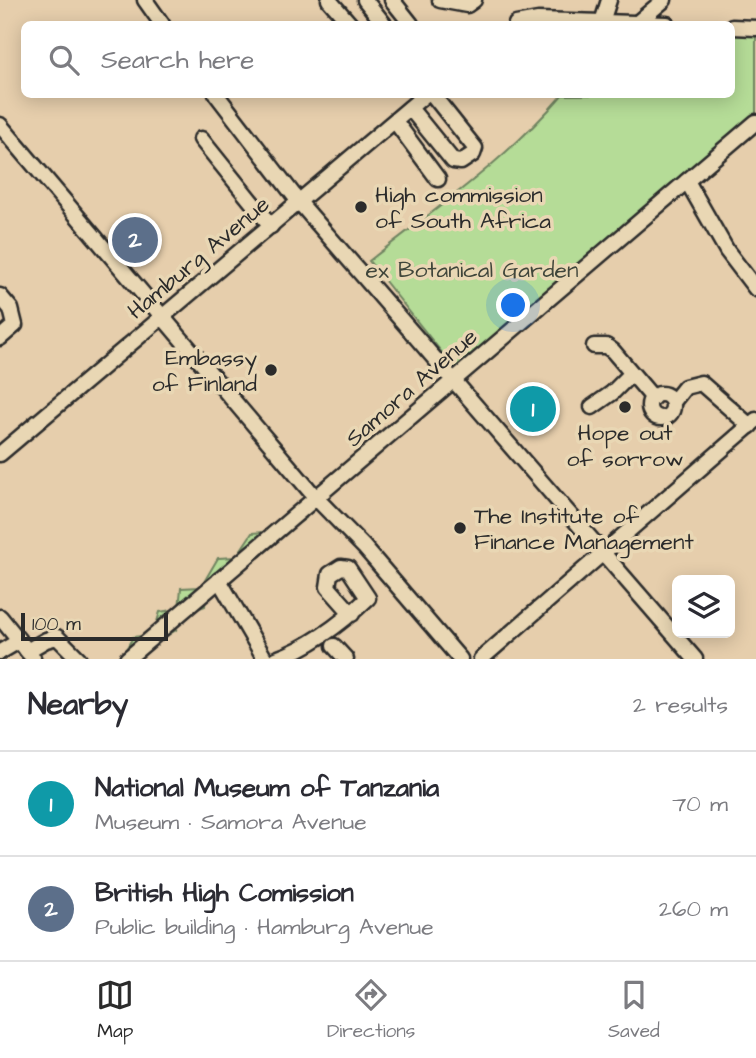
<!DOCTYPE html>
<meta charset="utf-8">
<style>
body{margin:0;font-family:"Architects Daughter",sans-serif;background:#f7f7f7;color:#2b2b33}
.controls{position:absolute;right:21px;bottom:21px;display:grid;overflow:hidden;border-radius:10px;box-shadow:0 4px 18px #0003}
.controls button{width:63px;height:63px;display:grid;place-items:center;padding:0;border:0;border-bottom:2px solid #e1e1e2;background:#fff;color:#2b2b33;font:35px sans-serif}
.scale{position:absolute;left:21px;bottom:18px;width:147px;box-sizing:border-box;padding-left:7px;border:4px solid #2b2b2b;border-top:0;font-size:19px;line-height:24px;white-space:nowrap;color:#2b2b2b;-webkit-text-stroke:5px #e9d7b4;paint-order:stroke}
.you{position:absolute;left:514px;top:306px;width:24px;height:24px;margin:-18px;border:5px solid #fff;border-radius:50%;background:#1a73e8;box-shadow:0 0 0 10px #1a73e833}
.badge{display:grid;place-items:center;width:46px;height:46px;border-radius:50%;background:#2b2b2b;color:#fff;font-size:23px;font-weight:700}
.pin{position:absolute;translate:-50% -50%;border:4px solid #fff;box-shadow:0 2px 7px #0006}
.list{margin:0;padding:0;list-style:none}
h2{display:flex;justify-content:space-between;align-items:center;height:91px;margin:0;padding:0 28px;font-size:30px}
h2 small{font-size:23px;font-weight:400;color:#7c7c81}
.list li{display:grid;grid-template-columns:46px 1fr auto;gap:21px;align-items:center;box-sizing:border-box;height:105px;padding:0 28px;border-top:2px solid #e1e1e2}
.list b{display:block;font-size:26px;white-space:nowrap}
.list p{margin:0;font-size:23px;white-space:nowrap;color:#7c7c81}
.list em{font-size:23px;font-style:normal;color:#7c7c81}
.icon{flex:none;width:38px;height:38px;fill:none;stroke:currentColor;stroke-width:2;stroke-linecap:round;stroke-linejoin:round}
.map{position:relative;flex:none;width:756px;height:659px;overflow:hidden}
.search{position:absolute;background:#fff;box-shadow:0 4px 18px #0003;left:21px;right:21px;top:21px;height:77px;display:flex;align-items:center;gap:18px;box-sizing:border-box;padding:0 24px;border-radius:10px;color:#7c7c81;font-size:26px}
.sheet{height:301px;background:#fff}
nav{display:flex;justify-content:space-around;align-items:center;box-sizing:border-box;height:98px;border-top:2px solid #e1e1e2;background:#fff;font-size:19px;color:#7c7c81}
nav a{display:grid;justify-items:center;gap:4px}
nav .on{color:#2b2b2b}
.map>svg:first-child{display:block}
.green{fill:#b5dc97;stroke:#708461;stroke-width:2}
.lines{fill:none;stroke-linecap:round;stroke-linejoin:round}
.minor-casing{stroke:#2b2b2b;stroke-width:19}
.minor{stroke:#e9d7b4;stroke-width:14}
.poi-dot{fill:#2b2b2b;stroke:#e9d7b4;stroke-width:2.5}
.labels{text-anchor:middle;stroke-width:7;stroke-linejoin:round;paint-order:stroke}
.poi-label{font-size:23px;fill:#2b2b2b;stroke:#e9d7b4;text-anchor:start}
.street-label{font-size:23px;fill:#2b2b2b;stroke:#e9d7b4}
.park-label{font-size:23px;fill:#40463b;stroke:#e9d7b4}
</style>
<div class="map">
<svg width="756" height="659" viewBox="0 0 756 659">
<rect width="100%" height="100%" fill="#e6ceac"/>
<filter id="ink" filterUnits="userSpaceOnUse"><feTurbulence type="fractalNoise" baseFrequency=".0143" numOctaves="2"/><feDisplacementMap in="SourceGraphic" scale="14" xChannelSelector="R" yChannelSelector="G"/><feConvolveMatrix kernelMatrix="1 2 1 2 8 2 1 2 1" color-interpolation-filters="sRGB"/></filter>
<g filter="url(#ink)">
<g class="green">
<path d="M732,31H756V115L686,172L459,374L369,261C435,209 508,159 562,95L732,94Z"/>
<path d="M303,510L306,518L277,538L261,556L239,564L231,582L206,592L205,606L181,615L176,630C154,642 141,659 116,659L125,651L133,637L153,635L160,612L179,609L181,588L201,587L218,558L236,557L252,533L277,531L284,514Z"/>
</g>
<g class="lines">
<defs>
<g id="minor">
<path d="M145,0L162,24"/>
<path d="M329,0L350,24"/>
<path d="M365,0L384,24"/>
<path d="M392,0L411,24"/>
<path d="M440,0L467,5L474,0"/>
<path d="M602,22L609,0"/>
<path d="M637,23L664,0"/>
<path d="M516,24L538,20L667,24"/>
<path d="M732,27L756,28"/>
<path d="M216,94L299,202L695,659"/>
<path d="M410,108L453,161L461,162L473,154L475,148L432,94"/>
<path d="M395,121L438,179"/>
<path d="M0,125L316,498L364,547L460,659"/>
<path d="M201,139L271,226"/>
<path d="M687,181L727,251L756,289"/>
<path d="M0,296L11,309L15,325L0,338"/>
<path d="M594,346H606L613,351L653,398"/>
<circle cx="661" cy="406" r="12"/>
<path d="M673,402L685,387L701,383L750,426"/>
<path d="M592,407L612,393L631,374"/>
<path d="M0,454L426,94"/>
<path d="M219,580L265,659"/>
<path d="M0,617L33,658"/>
<path d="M334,646L346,659"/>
<path d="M27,651L46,640L57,637L79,659"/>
<path d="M0,652L19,641"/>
<path d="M127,659L756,122"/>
<path d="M276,659C312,646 341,624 368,598L348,568L341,567L330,574L328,587L352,614"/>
<path d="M481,659L756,420"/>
</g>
</defs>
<use href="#minor" class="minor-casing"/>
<use href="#minor" class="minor"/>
</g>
</g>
<g class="poi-dot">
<circle cx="361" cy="207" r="7"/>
<circle cx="271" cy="370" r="7"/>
<circle cx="625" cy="407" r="7"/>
<circle cx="460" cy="528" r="7"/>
</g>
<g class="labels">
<g class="poi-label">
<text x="375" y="202">High commission<tspan x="375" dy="26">of South Africa</tspan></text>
<text x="257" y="365" text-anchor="end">Embassy<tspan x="257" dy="26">of Finland</tspan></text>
<text x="625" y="440" text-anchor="middle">Hope out<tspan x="625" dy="26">of sorrow</tspan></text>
<text x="474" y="523">The Institute of<tspan x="474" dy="26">Finance Management</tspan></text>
</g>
<g class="street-label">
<text transform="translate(198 257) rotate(-40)" y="8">Hamburg Avenue</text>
<text transform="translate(411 387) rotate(-41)" y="8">Samora Avenue</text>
</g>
<g class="park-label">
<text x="472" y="277">ex Botanical Garden</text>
</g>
</g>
</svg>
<div class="controls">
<button><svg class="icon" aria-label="layers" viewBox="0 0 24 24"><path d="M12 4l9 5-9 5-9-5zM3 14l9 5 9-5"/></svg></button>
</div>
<div class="scale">100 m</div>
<div class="you"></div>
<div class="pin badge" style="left:533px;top:409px;background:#0f9aa8">1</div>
<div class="pin badge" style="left:135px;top:240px;background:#5c6f8a">2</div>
<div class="search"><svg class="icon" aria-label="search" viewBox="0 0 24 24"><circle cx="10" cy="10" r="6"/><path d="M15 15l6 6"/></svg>Search here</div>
</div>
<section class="sheet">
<h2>Nearby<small>2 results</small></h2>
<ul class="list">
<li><span class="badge" style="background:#0f9aa8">1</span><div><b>National Museum of Tanzania</b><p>Museum · Samora Avenue</p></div><em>70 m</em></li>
<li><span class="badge" style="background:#5c6f8a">2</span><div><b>British High Comission</b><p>Public building · Hamburg Avenue</p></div><em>260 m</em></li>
</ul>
</section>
<nav>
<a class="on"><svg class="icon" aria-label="map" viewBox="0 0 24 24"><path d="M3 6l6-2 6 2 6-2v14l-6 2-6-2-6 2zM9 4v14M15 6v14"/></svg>Map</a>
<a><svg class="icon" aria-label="directions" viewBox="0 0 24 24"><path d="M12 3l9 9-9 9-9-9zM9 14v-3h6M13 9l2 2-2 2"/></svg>Directions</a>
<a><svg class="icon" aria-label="saved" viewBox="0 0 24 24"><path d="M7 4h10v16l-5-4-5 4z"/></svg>Saved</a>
</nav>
